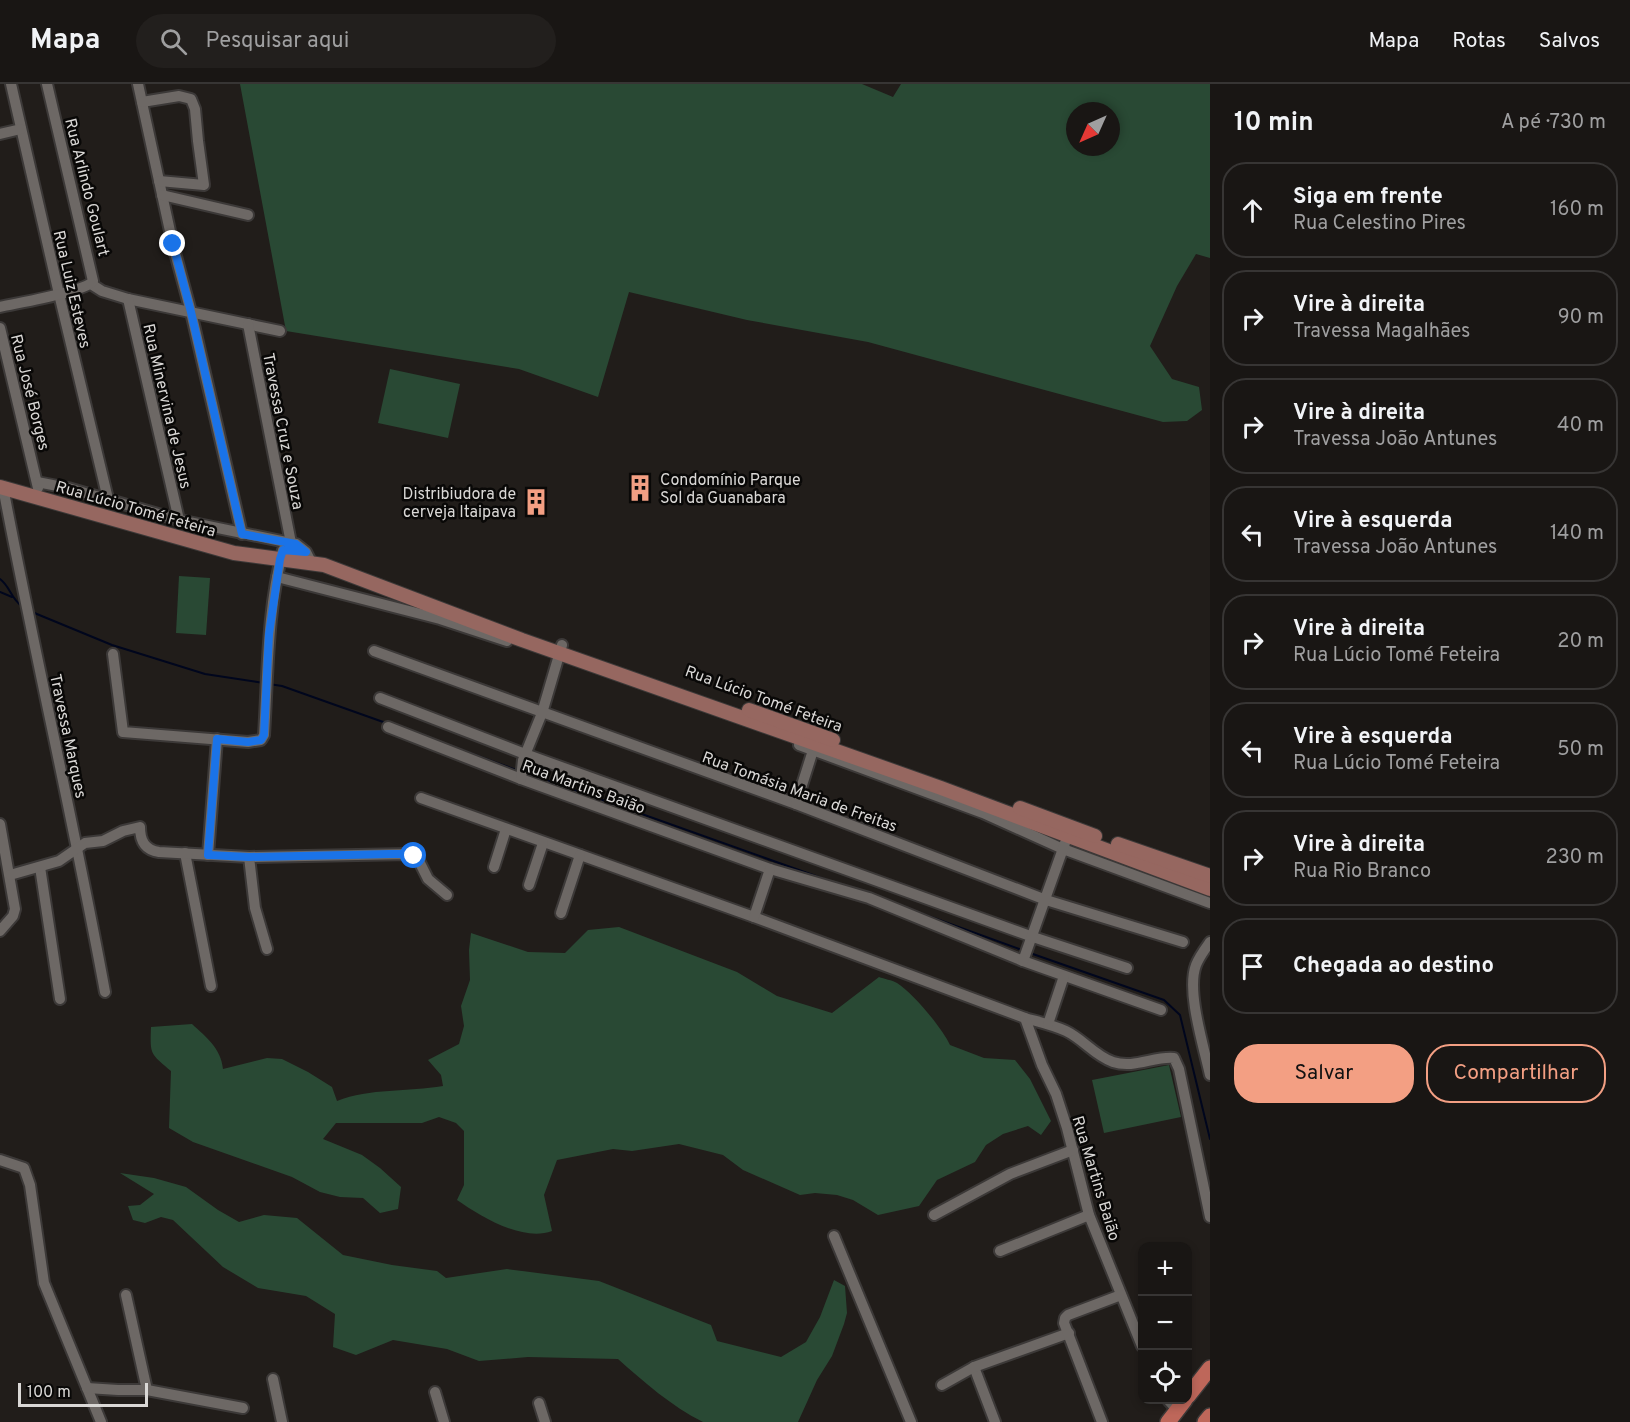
<!DOCTYPE html>
<html lang="pt">
<meta charset="utf-8">
<style>
body{margin:0;font-family:Overpass,sans-serif;background:#221f1d;color:#f1f3f6}
.controls{position:absolute;right:18px;bottom:18px;display:grid;overflow:hidden;border-radius:12px;box-shadow:0 3px 9px #0003}
.controls button{width:54px;height:54px;display:grid;place-items:center;padding:0;border:0;border-bottom:2px solid #373534;background:#191614;color:#f1f3f6;font:30px sans-serif}
.compass{position:absolute;left:1066px;top:18px;width:54px;height:54px;border-radius:50%;background:#191614;box-shadow:0 3px 9px #0003;rotate:225deg}
.scale{position:absolute;left:18px;bottom:15px;width:130px;box-sizing:border-box;padding-left:6px;border:3px solid #dad8d6;border-top:0;font-size:16px;line-height:21px;white-space:nowrap;color:#dad8d6;-webkit-text-stroke:4px #090807;paint-order:stroke}
.stop{position:absolute;width:18px;height:18px;margin:-14px;border:4px solid #1a73e8;border-radius:50%;background:#fff}
.stop.end{background:#1a73e8;border-color:#fff;box-shadow:0 2px 6px #0008}
.list{margin:0;padding:0;list-style:none}
h2{display:flex;justify-content:space-between;align-items:center;height:78px;margin:0;padding:0 24px;font-size:26px}
h2 small{font-size:20px;font-weight:400;color:#9f9fa0}
.list li{display:grid;grid-template-columns:39px 1fr auto;gap:18px;align-items:center;box-sizing:border-box;height:96px;margin:0 12px 12px;padding:0 12px;border:2px solid #373534;border-radius:24px}
.list b{display:block;font-size:22px;white-space:nowrap}
.list p{margin:0;font-size:20px;white-space:nowrap;color:#9f9fa0}
.list em{font-size:20px;font-style:normal;color:#9f9fa0}
.actions{display:flex;gap:12px;padding:18px 24px}
.actions a{flex:1;padding:14px 0;border:2px solid #f39f83;border-radius:24px;text-align:center;font-size:21px;color:#f39f83}
.actions .main{background:#f39f83;color:#111}
.icon{flex:none;width:33px;height:33px;fill:none;stroke:currentColor;stroke-width:2;stroke-linecap:round;stroke-linejoin:round}
.map{position:relative;flex:none;width:1210px;height:1338px;overflow:hidden}
header{display:flex;align-items:center;gap:36px;box-sizing:border-box;height:84px;padding:0 30px;background:#191614;border-bottom:2px solid #373534}
header strong{font-size:28px}
nav{display:flex;gap:33px;margin-inline-start:auto;font-size:21px}
.search{width:420px;height:54px;background:#221f1d;display:flex;align-items:center;gap:15px;box-sizing:border-box;padding:0 21px;border-radius:33px;color:#9f9fa0;font-size:22px}
main{display:flex}
aside{flex:1;background:#191614}
.map>svg:first-child{display:block}
.green{fill:#294934;fill-rule:evenodd}
.lines{fill:none;stroke-linecap:round;stroke-linejoin:round}
.stream{stroke:#00061d;stroke-width:2}
.minor-casing{stroke:#3c3938;stroke-width:14}
.secondary-casing{stroke:#3c3938;stroke-width:16}
.primary-casing{stroke:#3c3938;stroke-width:18}
.minor{stroke:#6d6865;stroke-width:10}
.secondary{stroke:#966760;stroke-width:14}
.primary{stroke:#be675a;stroke-width:15}
.route{stroke:#1a73e8;stroke-width:8}
.labels{text-anchor:middle;stroke-width:5;stroke-linejoin:round;paint-order:stroke}
.street-label{font-size:16px;fill:#dad8d6;stroke:#090807}
.poi-label{font-size:16px;fill:#dad8d6;stroke:#090807;text-anchor:start}
</style>
<header>
<strong>Mapa</strong>
<div class="search"><svg class="icon" aria-label="search" viewBox="0 0 24 24"><circle cx="10" cy="10" r="6"/><path d="M15 15l6 6"/></svg>Pesquisar aqui</div>
<nav><a>Mapa</a><a>Rotas</a><a>Salvos</a></nav>
</header>
<main>
<div class="map">
<svg width="1210" height="1338" viewBox="0 0 1210 1338">
<rect width="100%" height="100%" fill="#211d1a"/>
<g class="green">
<path d="M240,0H862L893,13L901,0H1210V174L1196,170L1177,202L1150,262L1172,295L1199,303L1202,326L1187,337L1163,338L868,258L747,236L629,208L598,313L519,285L286,247ZM1075,27H1111V63H1075Z"/>
<path d="M390,285L460,300L448,354L378,339Z"/>
<path d="M179,492L210,494L206,551L176,549Z"/>
<path d="M619,843L737,888L777,912L832,929L879,893C884,895 892,896 897,899C912,908 943,945 950,961L984,974L1015,976L1030,995L1051,1037L1041,1051L1028,1042L1003,1050L986,1061L975,1078L937,1096L919,1122L878,1131L853,1116L837,1111L815,1109L800,1111L743,1086L723,1071L679,1060L632,1067L613,1065L557,1076L544,1111L552,1147C522,1158 480,1132 457,1116L464,1101V1047L456,1039L439,1033L422,1039H336L323,1055L362,1071L380,1084L401,1103L398,1125L380,1129L363,1114L340,1113L320,1108L292,1093L193,1058L169,1044L171,987C150,969 150,971 151,943L192,940C206,953 221,964 223,985L267,974L282,975L308,988L332,1003L337,1017C370,1004 408,1008 443,1002L441,991L428,976L459,960L464,942L461,922L470,896L469,866L471,849L528,868L565,869L588,846Z"/>
<path d="M1169,981L1181,1033L1104,1049L1092,996Z"/>
<path d="M120,1089L154,1094L186,1103L218,1126L239,1138L264,1131L297,1134L343,1171L392,1181L437,1187L446,1194L507,1185L599,1197L711,1241L717,1257L781,1273L806,1258L820,1233L834,1196L845,1202L847,1229L844,1240L832,1272L817,1296L798,1338H703C671,1322 644,1298 618,1275L528,1273L479,1277L447,1265L393,1256L356,1271L333,1263L335,1230L306,1212L258,1204L223,1183L173,1136L161,1133L145,1139L133,1136L128,1122L140,1121L154,1110Z"/>
</g>
<g class="lines">
<g class="stream">
<path d="M0,495C10,502 11,515 22,522"/>
<path d="M0,508L12,513"/>
<path d="M32,528L112,561L205,590L264,599"/>
<path d="M269,600L282,602L386,639"/>
<path d="M462,666L519,687"/>
<path d="M524,688L827,796"/>
<path d="M920,829L1022,866"/>
<path d="M1030,869L1164,916L1180,931L1210,1055"/>
</g>
<defs>
<g id="minor">
<path d="M11,0L59,210L108,415"/>
<path d="M138,0L173,161L191,228L242,450"/>
<path d="M142,18L179,12L191,15L195,25L198,57L204,101L159,97"/>
<path d="M0,50L21,45"/>
<path d="M162,111L248,131"/>
<path d="M91,200L102,207L128,215L280,247"/>
<path d="M128,215L179,436"/>
<path d="M0,223C17,219 85,208 93,197L47,0"/>
<path d="M248,240L291,459"/>
<path d="M0,244L38,404"/>
<path d="M37,398L68,404L179,436L296,460L306,468L311,478"/>
<path d="M3,403C35,572 74,739 105,908"/>
<path d="M277,493L440,535L507,557"/>
<path d="M374,567L796,720L1046,816L1183,858"/>
<path d="M113,570L123,648L248,658L261,656L264,651C268,589 267,527 283,466"/>
<path d="M380,614L525,670L1033,853L1127,884"/>
<path d="M388,643L521,695L770,785L869,814L1023,877L1161,926"/>
<path d="M799,661L983,729L1063,765L1210,819"/>
<path d="M521,695L523,676L542,629L562,561"/>
<path d="M421,714L754,833L1025,934C1039,938 1053,941 1066,947C1083,955 1095,972 1113,978C1134,985 1154,972 1174,974L1179,985L1210,1133"/>
<path d="M796,720L815,660"/>
<path d="M0,740L15,825L13,832L0,847"/>
<path d="M185,769L211,902"/>
<path d="M208,771L217,655"/>
<path d="M249,773L255,824L267,865"/>
<path d="M40,783L60,915"/>
<path d="M494,783L506,745"/>
<path d="M10,791L59,777L85,759L103,757L123,747L140,743C140,757 145,766 159,768L249,773L409,770L419,777L428,795L447,811"/>
<path d="M529,801L543,759"/>
<path d="M561,829L580,771"/>
<path d="M754,833L770,785"/>
<path d="M1210,858C1205,865 1199,873 1196,881C1186,907 1204,963 1210,991"/>
<path d="M1023,877L1065,759"/>
<path d="M1025,934L1042,981L1056,1010L1067,1044L1089,1131L1142,1262"/>
<path d="M1048,940L1064,892"/>
<path d="M0,1076L24,1084L30,1101L44,1199L101,1338"/>
<path d="M934,1131L1010,1090L1073,1066"/>
<path d="M834,1152L911,1338"/>
<path d="M1000,1167L1089,1131"/>
<path d="M126,1211L147,1306"/>
<path d="M974,1283L995,1338"/>
<path d="M273,1295L282,1338"/>
<path d="M942,1301L974,1283L1069,1249"/>
<path d="M87,1304L118,1306H147L243,1324"/>
<path d="M435,1308L444,1338"/>
<path d="M1168,1316L1177,1326"/>
<path d="M539,1319L545,1338"/>
<path d="M1102,1338L1064,1239L1065,1234L1068,1231L1121,1211"/>
</g>
<g id="secondary">
<path d="M0,403L234,469L324,481L522,556L941,704L1210,805"/>
<path d="M749,626L833,656"/>
<path d="M1020,724L1095,752"/>
<path d="M1118,760L1210,792"/>
</g>
<g id="primary">
<path d="M1188,1312L1210,1284"/>
<path d="M1168,1338L1185,1316"/>
<path d="M1205,1338L1210,1332"/>
</g>
</defs>
<use href="#minor" class="minor-casing"/>
<use href="#secondary" class="secondary-casing"/>
<use href="#primary" class="primary-casing"/>
<use href="#minor" class="minor"/>
<use href="#secondary" class="secondary"/>
<use href="#primary" class="primary"/>
</g>
<g class="lines">
<path class="route" d="M173,160L191,228L242,450L296,460L306,468L283,466L280,475L269,550L264,651L261,656L248,658L217,655L208,771L249,773L390,770H409L414,772"/>
</g>
<defs>
<symbol id="building-bare" viewBox="-9 -9 18 18"><path d="M-4-6H4V6H1V3H-1V6H-4ZM-2.5-4.3h1.7v1.8h-1.7ZM.8-4.3h1.7v1.8H.8ZM-2.5-1h1.7V.8h-1.7ZM.8-1h1.7V.8H.8Z" fill="#f39f83" stroke="#090807" stroke-width="2.5" paint-order="stroke"/></symbol>
</defs>
<g fill-rule="evenodd">
<use href="#building-bare" x="621" y="385" width="38" height="38"/>
<use href="#building-bare" x="517" y="399" width="38" height="38"/>
</g>
<g class="labels">
<g class="street-label">
<text transform="translate(88 103) rotate(76)" y="6">Rua Arlindo Goulart</text>
<text transform="translate(73 205) rotate(77)" y="6">Rua Luiz Esteves</text>
<text transform="translate(31 308) rotate(76)" y="6">Rua José Borges</text>
<text transform="translate(168 322) rotate(77)" y="6">Rua Minervina de Jesus</text>
<text transform="translate(284 347) rotate(79)" y="6">Travessa Cruz e Souza</text>
<text transform="translate(136 424) rotate(16)" y="6">Rua Lúcio Tomé Feteira</text>
<text transform="translate(764 614) rotate(20)" y="6">Rua Lúcio Tomé Feteira</text>
<text transform="translate(69 652) rotate(78)" y="6">Travessa Marques</text>
<text transform="translate(584 702) rotate(20)" y="6">Rua Martins Baião</text>
<text transform="translate(800 707) rotate(20)" y="6">Rua Tomásia Maria de Freitas</text>
<text transform="translate(1097 1094) rotate(73)" y="6">Rua Martins Baião</text>
</g>
<g class="poi-label">
<text x="660" y="401">Condomínio Parque<tspan x="660" dy="18">Sol da Guanabara</tspan></text>
<text x="516" y="415" text-anchor="end">Distribiudora de<tspan x="516" dy="18">cerveja Itaipava</tspan></text>
</g>
</g>
</svg>
<div class="controls">
<button>+</button>
<button>−</button>
<button><svg class="icon" aria-label="locate" viewBox="0 0 24 24"><circle cx="12" cy="12" r="6"/><path d="M12 2v4M12 18v4M2 12h4M18 12h4"/></svg></button>
</div>
<svg class="compass" viewBox="-18 -18 36 36"><path d="M0-13l5 13h-10z" fill="#e53935"/><path d="M0 13l5-13h-10z" fill="#9f9fa0"/></svg>
<div class="scale">100 m</div>
<div class="stop" style="left:414px;top:772px"></div>
<div class="stop end" style="left:173px;top:160px"></div>
</div>
<aside>
<h2>10 min<small>A pé · 730 m</small></h2>
<ul class="list">
<li><svg class="icon" aria-label="ahead" viewBox="0 0 24 24"><path d="M12 20V5M6 11l6-6 6 6"/></svg><div><b>Siga em frente</b><p>Rua Celestino Pires</p></div><em>160 m</em></li>
<li><svg class="icon" aria-label="right" viewBox="0 0 24 24"><path d="M7 20v-9h11M14 6l5 5-5 5"/></svg><div><b>Vire à direita</b><p>Travessa Magalhães</p></div><em>90 m</em></li>
<li><svg class="icon" aria-label="right" viewBox="0 0 24 24"><path d="M7 20v-9h11M14 6l5 5-5 5"/></svg><div><b>Vire à direita</b><p>Travessa João Antunes</p></div><em>40 m</em></li>
<li><svg class="icon" aria-label="left" viewBox="0 0 24 24"><path d="M17 20v-9H6M10 6l-5 5 5 5"/></svg><div><b>Vire à esquerda</b><p>Travessa João Antunes</p></div><em>140 m</em></li>
<li><svg class="icon" aria-label="right" viewBox="0 0 24 24"><path d="M7 20v-9h11M14 6l5 5-5 5"/></svg><div><b>Vire à direita</b><p>Rua Lúcio Tomé Feteira</p></div><em>20 m</em></li>
<li><svg class="icon" aria-label="left" viewBox="0 0 24 24"><path d="M17 20v-9H6M10 6l-5 5 5 5"/></svg><div><b>Vire à esquerda</b><p>Rua Lúcio Tomé Feteira</p></div><em>50 m</em></li>
<li><svg class="icon" aria-label="right" viewBox="0 0 24 24"><path d="M7 20v-9h11M14 6l5 5-5 5"/></svg><div><b>Vire à direita</b><p>Rua Rio Branco</p></div><em>230 m</em></li>
<li><svg class="icon" aria-label="arrive" viewBox="0 0 24 24"><path d="M6 21V4h12l-3 4 3 4H6"/></svg><div><b>Chegada ao destino</b></div></li>
</ul>
<div class="actions"><a class="main">Salvar</a><a>Compartilhar</a></div>
</aside>
</main>
